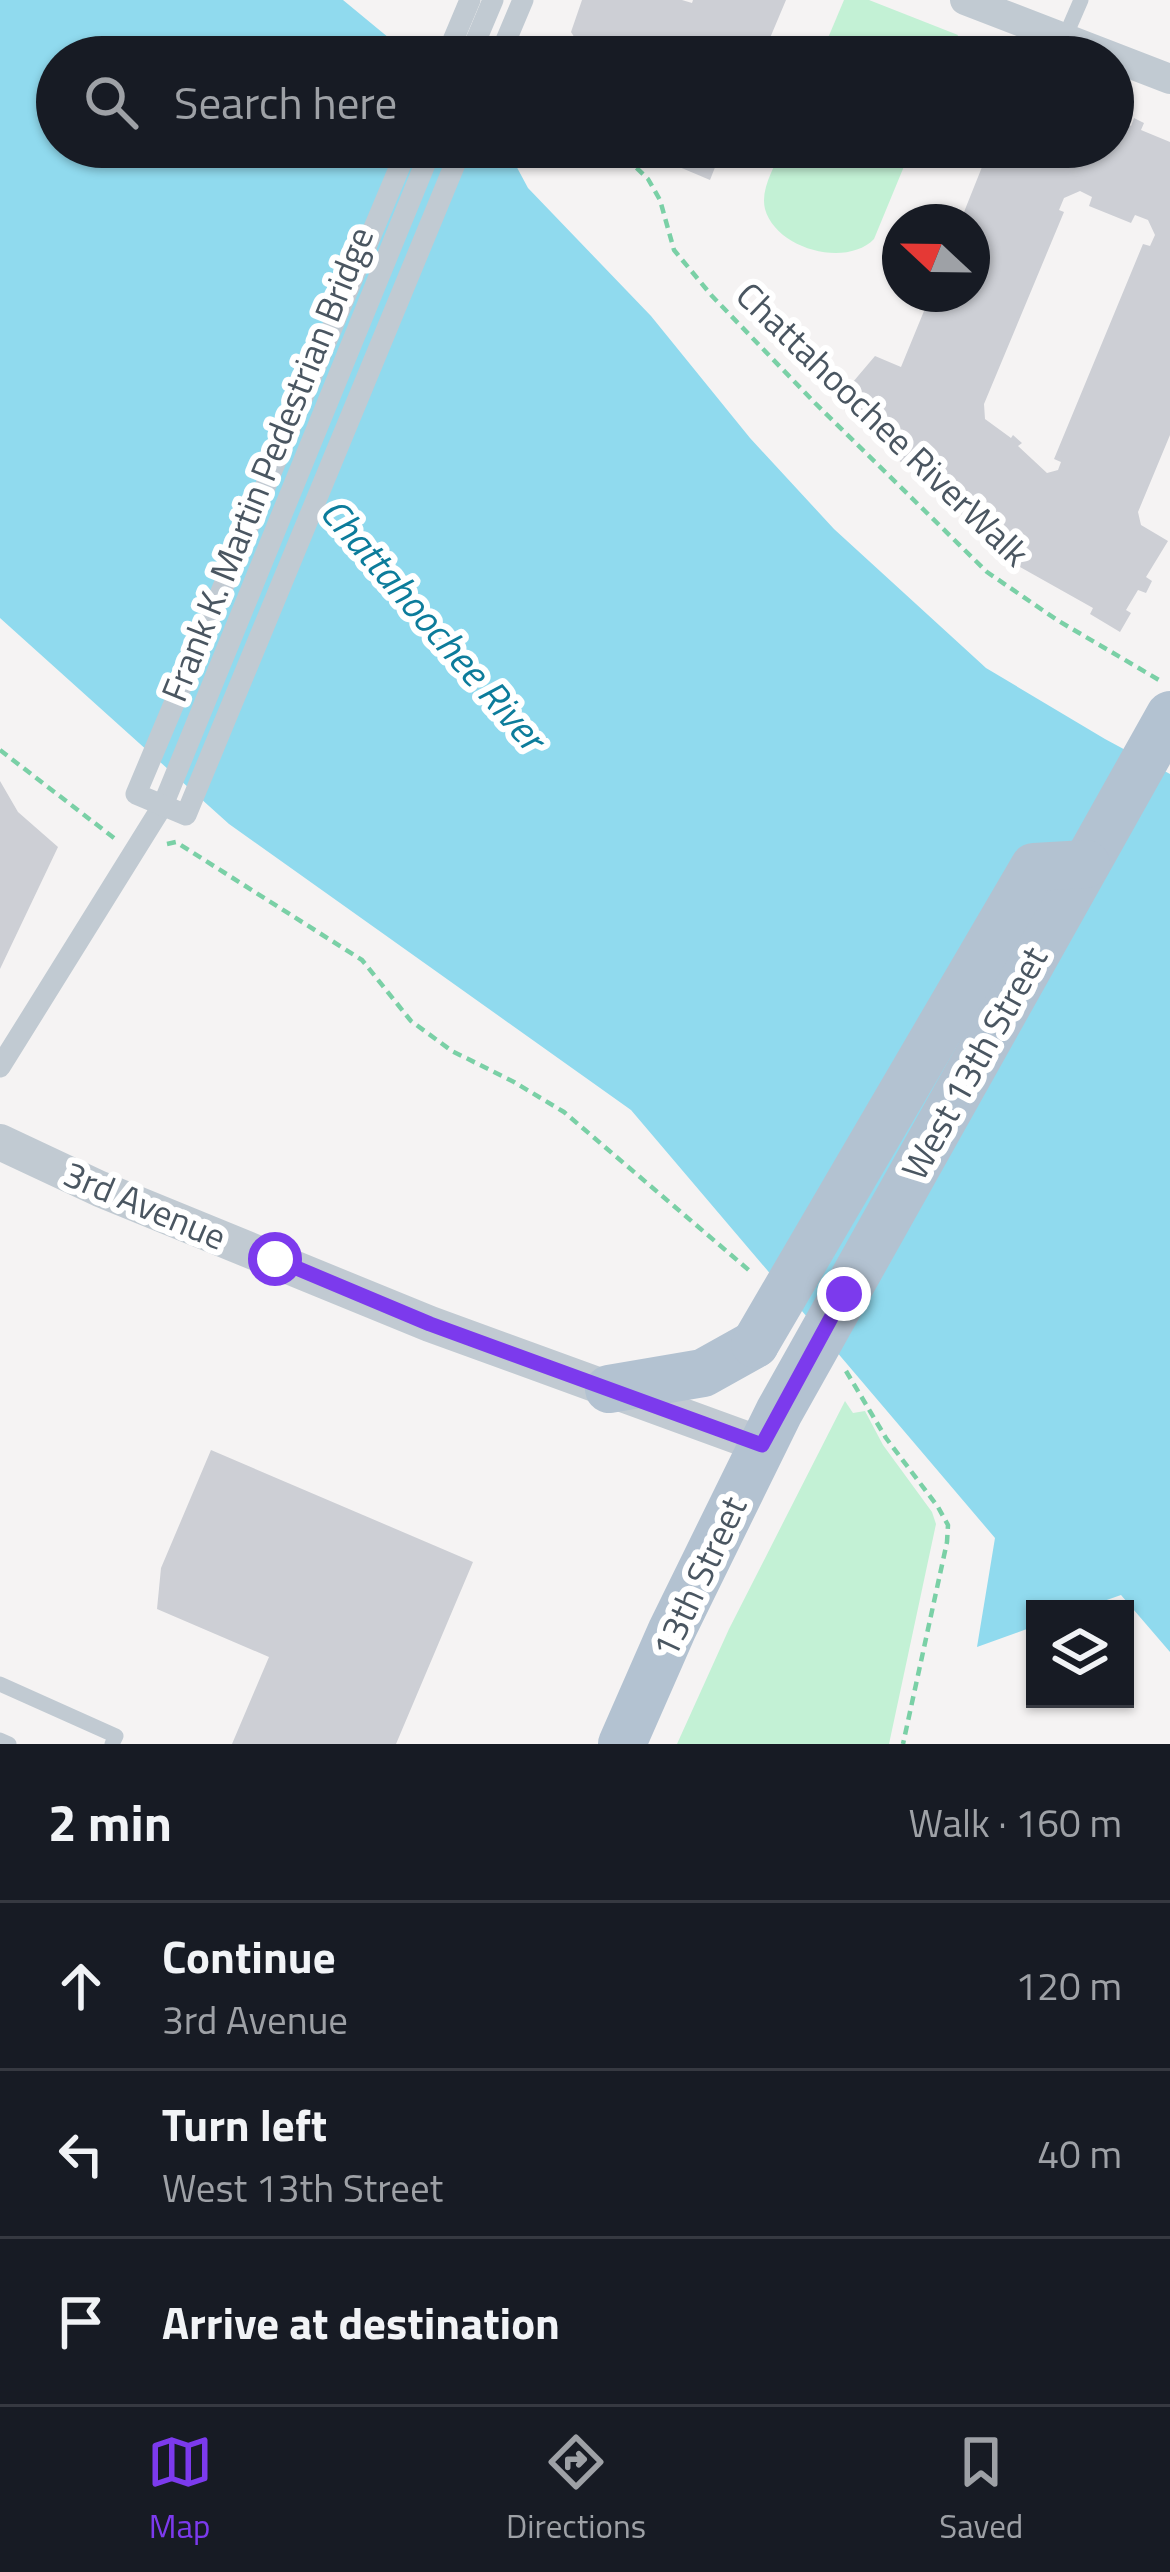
<!DOCTYPE html>
<meta charset="utf-8">
<style>
body{margin:0;font-family:"Titillium Web",sans-serif;background:#20242c;color:#f1f3f6}
.controls{position:absolute;right:36px;bottom:36px;display:grid;overflow:hidden;border-radius:0px;box-shadow:0 3px 9px #0004}
.controls button{width:108px;height:108px;display:grid;place-items:center;padding:0;border:0;border-bottom:3px solid #363941;background:#171b24;color:#f1f3f6;font:60px sans-serif}
.compass{position:absolute;left:882px;top:204px;width:108px;height:108px;border-radius:50%;background:#171b24;box-shadow:0 3px 9px #0004;rotate:292deg}
.stop{position:absolute;width:36px;height:36px;margin:-27px;border:9px solid #7c3aed;border-radius:50%;background:#fff}
.stop.end{background:#7c3aed;border-color:#fff;box-shadow:0 3px 12px #0008}
.list{margin:0;padding:0;list-style:none}
h2{display:flex;justify-content:space-between;align-items:center;height:156px;margin:0;padding:0 48px;font-size:51px}
h2 small{font-size:39px;font-weight:400;color:#9ea1a6}
.list li{display:grid;grid-template-columns:78px 1fr auto;gap:36px;align-items:center;box-sizing:border-box;height:168px;padding:0 48px;border-top:3px solid #363941}
.list b{display:block;font-size:45px;white-space:nowrap}
.list p{margin:0;font-size:39px;white-space:nowrap;color:#9ea1a6}
.list em{font-size:39px;font-style:normal;color:#9ea1a6}
.icon{flex:none;width:66px;height:66px;fill:none;stroke:currentColor;stroke-width:2;stroke-linecap:round;stroke-linejoin:round}
.map{position:relative;flex:none;width:1170px;height:1744px;overflow:hidden}
.search{position:absolute;background:#171b24;box-shadow:0 3px 9px #0004;left:36px;right:36px;top:36px;height:132px;display:flex;align-items:center;gap:30px;box-sizing:border-box;padding:0 42px;border-radius:66px;color:#9ea1a6;font-size:45px}
.sheet{height:660px;background:#171b24}
nav{display:flex;justify-content:space-around;align-items:center;box-sizing:border-box;height:168px;border-top:3px solid #363941;background:#171b24;font-size:33px;color:#9ea1a6}
nav a{display:grid;justify-items:center;gap:6px}
nav .on{color:#7c3aed}
.map>svg:first-child{display:block}
.green{fill:#c3f1d5}
.water{fill:#90daee}
.building{fill:#cdcfd5;fill-rule:evenodd}
.lines{fill:none;stroke-linecap:round;stroke-linejoin:round}
.path{stroke:#7ad0a6;stroke-width:4.5;stroke-dasharray:9 6;stroke-linecap:butt}
.service{stroke:#c1cad2;stroke-width:15}
.pedestrian{stroke:#c1cad2;stroke-width:21}
.minor{stroke:#c1cad2;stroke-width:30}
.tertiary{stroke:#c1cad2;stroke-width:36}
.primary{stroke:#b3c2d1;stroke-width:48}
.pedestrian-bridge{stroke:#c1cad2;stroke-width:21}
.primary-bridge{stroke:#b3c2d1;stroke-width:48}
.route{stroke:#7c3aed;stroke-width:15}
.labels{text-anchor:middle;stroke-width:12;stroke-linejoin:round;paint-order:stroke}
.street-label{font-size:36px;fill:#4a5661;stroke:#fff}
.water-label{font-size:39px;font-style:italic;fill:#0c7c9b;stroke:#fff}
</style>
<div class="map">
<svg width="1170" height="1744" viewBox="0 0 1170 1744">
<rect width="100%" height="100%" fill="#f5f3f3"/>
<g class="green">
<path d="M844,0H869L958,35L949,57H820Z"/>
<path d="M783,147H912L874,239C846,268 776,249 765,209C760,189 775,166 783,147Z"/>
<path d="M845,1401L853,1413L865,1411L883,1445L932,1512L936,1524L889,1744H677L729,1629Z"/>
</g>
<path class="water" d="M0,0H343L412,57H57V147H506L528,188L651,316L750,438L834,529L986,668L1105,739L1170,774V1652L1121,1595L1081,1609H1035V1626L977,1647L995,1538L631,1110L229,824L0,618Z"/>
<g class="building">
<path d="M582,0H682L692,3L693,0H786L762,57H587L571,32Z"/>
<path d="M1113,118L1131,126L1134,118L1144,123L1141,130L1170,142V435L1138,512L1141,525L1168,541L1146,577L1152,581L1146,593L1138,590L1126,610L1131,613L1120,632L1090,614L1093,608L1013,563L906,463L904,465L836,402L875,356L901,367L931,294H972V222H960L990,147H1113ZM1080,191L1092,197L1089,206L1131,223L1135,215L1148,220L1155,235L1150,246L1143,244L1054,459L1061,462L1058,470L1047,473L1018,446L1022,443L1013,435L1011,438L985,419L984,404L1064,212L1059,210L1064,198Z"/>
<path d="M632,147H723L710,180Z"/>
<path d="M0,781L18,812L58,847L0,969Z"/>
<path d="M211,1450L473,1562L396,1744H232L269,1657L157,1609L161,1568Z"/>
</g>
<g class="lines">
<g class="path">
<path d="M533,38L543,46L549,57"/>
<path d="M615,147L648,179L660,200L674,250L712,296L815,403L987,572L1057,620L1159,680"/>
<path d="M0,750L114,838"/>
<path d="M167,844L176,842L362,960L411,1021L452,1051L514,1082L564,1112L751,1272"/>
<path d="M846,1371L886,1438L938,1507L948,1525L947,1542L903,1744"/>
</g>
<g class="service">
<path d="M1065,37L1081,0"/>
<path d="M0,1684L116,1736L112,1744"/>
<path d="M0,1740L9,1744"/>
</g>
<g class="pedestrian">
<path d="M446,57L470,0"/>
<path d="M499,57L523,0"/>
<path d="M0,1067L163,805L432,147"/>
</g>
<path class="minor" d="M965,0L1170,79"/>
<path class="tertiary" d="M0,1142L100,1189L430,1324L762,1445"/>
<g class="primary">
<path d="M609,1389L703,1373L755,1344"/>
<path d="M622,1744L672,1630L779,1412L1170,715"/>
</g>
<g class="pedestrian-bridge">
<path d="M469,57L493,0"/>
<path d="M408,147L136,794L186,815L462,147"/>
</g>
<path class="primary-bridge" d="M755,1344L1034,867L1086,864"/>
</g>
<g class="lines">
<path class="route" d="M275,1259L430,1324L762,1445L844,1294"/>
</g>
<g class="labels">
<g class="street-label">
<text transform="translate(883 424) rotate(44)" y="13">Chattahoochee RiverWalk</text>
<text transform="translate(267 464) rotate(-68)" y="13">Frank K. Martin Pedestrian Bridge</text>
<text transform="translate(974 1063) rotate(-61)" y="13">West 13th Street</text>
<text transform="translate(145 1205) rotate(23)" y="13">3rd Avenue</text>
<text transform="translate(699 1577) rotate(-65)" y="13">13th Street</text>
</g>
<g class="water-label">
<text transform="translate(433 624) rotate(49)" y="14">Chattahoochee River</text>
</g>
</g>
</svg>
<div class="controls">
<button><svg class="icon" aria-label="layers" viewBox="0 0 24 24"><path d="M12 4l9 5-9 5-9-5zM3 14l9 5 9-5"/></svg></button>
</div>
<svg class="compass" viewBox="-18 -18 36 36"><path d="M0-13l5 13h-10z" fill="#e53935"/><path d="M0 13l5-13h-10z" fill="#9ea1a6"/></svg>
<div class="stop" style="left:275px;top:1259px"></div>
<div class="stop end" style="left:844px;top:1294px"></div>
<div class="search"><svg class="icon" aria-label="search" viewBox="0 0 24 24"><circle cx="10" cy="10" r="6"/><path d="M15 15l6 6"/></svg>Search here</div>
</div>
<section class="sheet">
<h2>2 min<small>Walk · 160 m</small></h2>
<ul class="list">
<li><svg class="icon" aria-label="ahead" viewBox="0 0 24 24"><path d="M12 20V5M6 11l6-6 6 6"/></svg><div><b>Continue</b><p>3rd Avenue</p></div><em>120 m</em></li>
<li><svg class="icon" aria-label="left" viewBox="0 0 24 24"><path d="M17 20v-9H6M10 6l-5 5 5 5"/></svg><div><b>Turn left</b><p>West 13th Street</p></div><em>40 m</em></li>
<li><svg class="icon" aria-label="arrive" viewBox="0 0 24 24"><path d="M6 21V4h12l-3 4 3 4H6"/></svg><div><b>Arrive at destination</b></div></li>
</ul>
</section>
<nav>
<a class="on"><svg class="icon" aria-label="map" viewBox="0 0 24 24"><path d="M3 6l6-2 6 2 6-2v14l-6 2-6-2-6 2zM9 4v14M15 6v14"/></svg>Map</a>
<a><svg class="icon" aria-label="directions" viewBox="0 0 24 24"><path d="M12 3l9 9-9 9-9-9zM9 14v-3h6M13 9l2 2-2 2"/></svg>Directions</a>
<a><svg class="icon" aria-label="saved" viewBox="0 0 24 24"><path d="M7 4h10v16l-5-4-5 4z"/></svg>Saved</a>
</nav>
